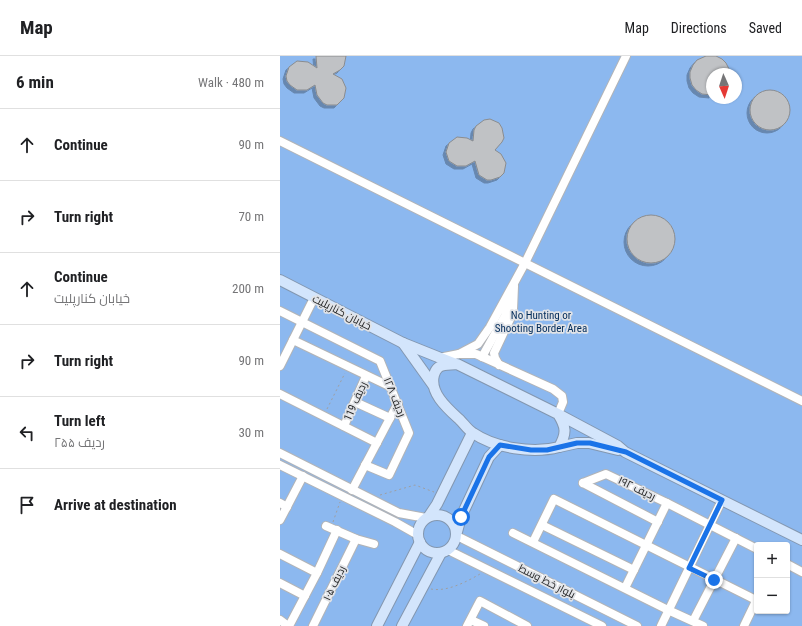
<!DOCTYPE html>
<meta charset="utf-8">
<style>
body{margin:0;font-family:"Roboto Condensed",Cairo,sans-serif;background:#f2f2f2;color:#202124}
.controls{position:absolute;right:12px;bottom:12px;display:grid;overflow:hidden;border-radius:4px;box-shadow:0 1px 3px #0004}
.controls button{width:36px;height:36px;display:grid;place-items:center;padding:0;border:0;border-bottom:1px solid #e0e0e0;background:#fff;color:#202124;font:20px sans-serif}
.compass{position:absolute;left:426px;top:12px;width:36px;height:36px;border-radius:50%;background:#fff;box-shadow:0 1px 3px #0004;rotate:177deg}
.stop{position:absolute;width:12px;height:12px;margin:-9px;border:3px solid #1a73e8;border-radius:50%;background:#fff}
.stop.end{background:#1a73e8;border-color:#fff;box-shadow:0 1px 4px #0008}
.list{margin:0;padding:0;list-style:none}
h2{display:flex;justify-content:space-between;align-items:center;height:52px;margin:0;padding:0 16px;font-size:17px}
h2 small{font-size:13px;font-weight:400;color:#757577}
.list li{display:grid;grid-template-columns:26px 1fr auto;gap:12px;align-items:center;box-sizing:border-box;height:72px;padding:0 16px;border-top:1px solid #e0e0e0}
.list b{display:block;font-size:15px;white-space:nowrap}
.list p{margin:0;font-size:13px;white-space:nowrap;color:#757577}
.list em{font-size:13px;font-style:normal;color:#757577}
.icon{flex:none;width:22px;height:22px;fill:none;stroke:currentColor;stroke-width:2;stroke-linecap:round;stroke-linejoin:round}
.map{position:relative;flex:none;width:522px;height:570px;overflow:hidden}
header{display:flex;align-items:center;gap:24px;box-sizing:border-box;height:56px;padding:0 20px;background:#fff;border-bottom:1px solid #e0e0e0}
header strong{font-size:19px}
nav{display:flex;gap:22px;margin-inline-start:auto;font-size:14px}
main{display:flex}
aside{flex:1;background:#fff}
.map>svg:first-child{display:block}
.green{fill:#8cb8ef;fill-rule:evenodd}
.building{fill:#c0c2c5;stroke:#8a8c8f;filter:url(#shadow)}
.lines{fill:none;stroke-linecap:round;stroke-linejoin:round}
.minor-casing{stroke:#b2b4b7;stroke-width:10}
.major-casing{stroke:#8397b0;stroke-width:12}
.path{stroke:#9e9fa2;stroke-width:1;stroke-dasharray:2 3;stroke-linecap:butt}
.minor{stroke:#fff;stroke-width:8}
.major{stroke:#d3e5fc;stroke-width:10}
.route{stroke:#1a73e8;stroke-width:5}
.labels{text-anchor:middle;stroke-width:3.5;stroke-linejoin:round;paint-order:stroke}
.street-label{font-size:11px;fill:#242526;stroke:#e1e3e7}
.park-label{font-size:11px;fill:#002b5a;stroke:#e1e3e7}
</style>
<header>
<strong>Map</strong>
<nav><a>Map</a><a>Directions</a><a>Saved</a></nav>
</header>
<main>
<aside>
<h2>6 min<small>Walk · 480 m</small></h2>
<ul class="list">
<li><svg class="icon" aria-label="ahead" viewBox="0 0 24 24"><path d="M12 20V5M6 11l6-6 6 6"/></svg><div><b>Continue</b></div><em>90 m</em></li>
<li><svg class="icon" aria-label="right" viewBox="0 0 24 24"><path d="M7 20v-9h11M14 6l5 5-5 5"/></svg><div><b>Turn right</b></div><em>70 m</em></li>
<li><svg class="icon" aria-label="ahead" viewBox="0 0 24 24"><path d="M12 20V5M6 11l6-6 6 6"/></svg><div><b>Continue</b><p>خیابان کنارپلیت</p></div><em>200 m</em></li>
<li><svg class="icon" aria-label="right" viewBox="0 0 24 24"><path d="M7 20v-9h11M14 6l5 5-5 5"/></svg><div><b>Turn right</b></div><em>90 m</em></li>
<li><svg class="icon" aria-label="left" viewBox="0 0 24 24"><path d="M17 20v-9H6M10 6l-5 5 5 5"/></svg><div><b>Turn left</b><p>ردیف ۲۵۵</p></div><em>30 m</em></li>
<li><svg class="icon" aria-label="arrive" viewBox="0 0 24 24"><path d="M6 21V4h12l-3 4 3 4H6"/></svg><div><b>Arrive at destination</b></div></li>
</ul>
</aside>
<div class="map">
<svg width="522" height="570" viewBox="0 0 522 570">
<defs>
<filter id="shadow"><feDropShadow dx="-3" dy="3" stdDeviation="0" flood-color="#0004"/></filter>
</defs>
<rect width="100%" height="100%" fill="#e1e3e7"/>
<path class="green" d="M0,0H522V570H0ZM432,18H456V42H432ZM477,489H507V555H477Z"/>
<g class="building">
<path d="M36,0H66L64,10L60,14L53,18L62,23L66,32L64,42L57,49H47L43,47L37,39L35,29L27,34H17L10,29L7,25L6,20L9,11L17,5L28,6L37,12Z"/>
<path d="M426,0H436L442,3L446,7L449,13L450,18H432V39L422,38L416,34L412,29L410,22V16L413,9L417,4Z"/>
<circle cx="490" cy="54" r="20"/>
<path d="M210,63L219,67L222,72L224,82L222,86L215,94L221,98L226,107L224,117L220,121L211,124H207L199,119L195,105L186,110H177L169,105L166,96L169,87L177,81L187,82L193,85L194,74L196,70L204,64Z"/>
<circle cx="371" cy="183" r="24"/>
</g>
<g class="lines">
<defs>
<g id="minor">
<path d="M0,85L522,345"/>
<path d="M0,255L100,305L129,377L109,419L85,409"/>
<path d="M13,284L111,331"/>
<path d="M179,298L198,288L210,271L245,207L346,0"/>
<path d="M202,301L225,260L229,244"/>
<path d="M159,302L179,298H196L273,333L282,340L283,346L278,358"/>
<path d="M219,309L215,302L214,297L231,261L233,254L234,230"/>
<path d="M0,310L34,242"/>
<path d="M0,338L97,387"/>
<path d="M75,346L110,362"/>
<path d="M64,370L86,320"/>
<path d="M0,397L119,457L146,462"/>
<path d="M0,409L115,466L138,479"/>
<path d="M303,427L326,418L387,447L477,493"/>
<path d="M303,427L378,466"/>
<path d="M72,434L118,347"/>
<path d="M0,447L7,451"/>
<path d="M0,464L23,420"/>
<path d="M262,469L354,514"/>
<path d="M46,470L76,483L94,488"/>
<path d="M233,477L388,554L423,570"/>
<path d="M177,480L357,570"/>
<path d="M253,486L274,443L476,544"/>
<path d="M168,494L322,570"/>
<path d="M0,498L37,517"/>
<path d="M507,508L522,516"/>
<path d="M0,527L25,540"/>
<path d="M345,532L387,447"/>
<path d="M0,564L8,570"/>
<path d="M191,564L204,570"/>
<path d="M413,565L456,482"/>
<path d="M9,570L37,517L57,474"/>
<path d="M33,570L76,483"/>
<path d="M187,570L200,545L247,570"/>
<path d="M381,570L442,444"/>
<path d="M464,570L477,543"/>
</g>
<g id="major">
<path d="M0,224L123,287L173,307"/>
<path d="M123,287L153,329"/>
<path d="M278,358C286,371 287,377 279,391C253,398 215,392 193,377C188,374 184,368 180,364C168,353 149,337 154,319C155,315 156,313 159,311C164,308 171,309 177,308L278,358L338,390L345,396L522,484"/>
<path d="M279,391L297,387H309L338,394"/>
<circle cx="157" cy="478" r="19"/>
<path d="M149,460L157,448L192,377"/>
<path d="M177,476L181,461L209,401L220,389"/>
<path d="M97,570L140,486"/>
<path d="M122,570L161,497"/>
</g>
</defs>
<use href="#minor" class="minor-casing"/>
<use href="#major" class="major-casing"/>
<g class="path">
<path d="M47,353L65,317"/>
<path d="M100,439L135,429L154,436"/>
<path d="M53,466L60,446"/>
<path d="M151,533C167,536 186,526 200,518"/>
</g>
<use href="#minor" class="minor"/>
<use href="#major" class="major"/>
</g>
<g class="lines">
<path class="route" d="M181,461L209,401L220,389L251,394H267L297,387H310L346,396L442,444L409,512L434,524"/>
</g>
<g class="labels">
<g class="street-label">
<text transform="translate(62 256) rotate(27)" y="4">خیابان کنارپلیت</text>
<text transform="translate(115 341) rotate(68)" y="4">ردیف ۱۲۸</text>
<text transform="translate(75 345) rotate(-66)" y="4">ردیف 119</text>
<text transform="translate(357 432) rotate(26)" y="4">ردیف ۱۹۲</text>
<text transform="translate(267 525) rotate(27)" y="4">بلوار خط وسط</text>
<text transform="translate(54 527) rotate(-64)" y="4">ردیف ۱۰۵</text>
</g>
<g class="park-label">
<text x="261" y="263">No Hunting or<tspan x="261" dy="13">Shooting Border Area</tspan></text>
</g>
</g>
</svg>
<div class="controls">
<button>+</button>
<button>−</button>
</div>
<svg class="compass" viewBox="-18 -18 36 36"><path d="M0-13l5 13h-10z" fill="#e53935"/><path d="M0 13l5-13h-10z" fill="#757577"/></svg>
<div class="stop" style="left:181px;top:461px"></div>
<div class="stop end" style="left:434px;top:524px"></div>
</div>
</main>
